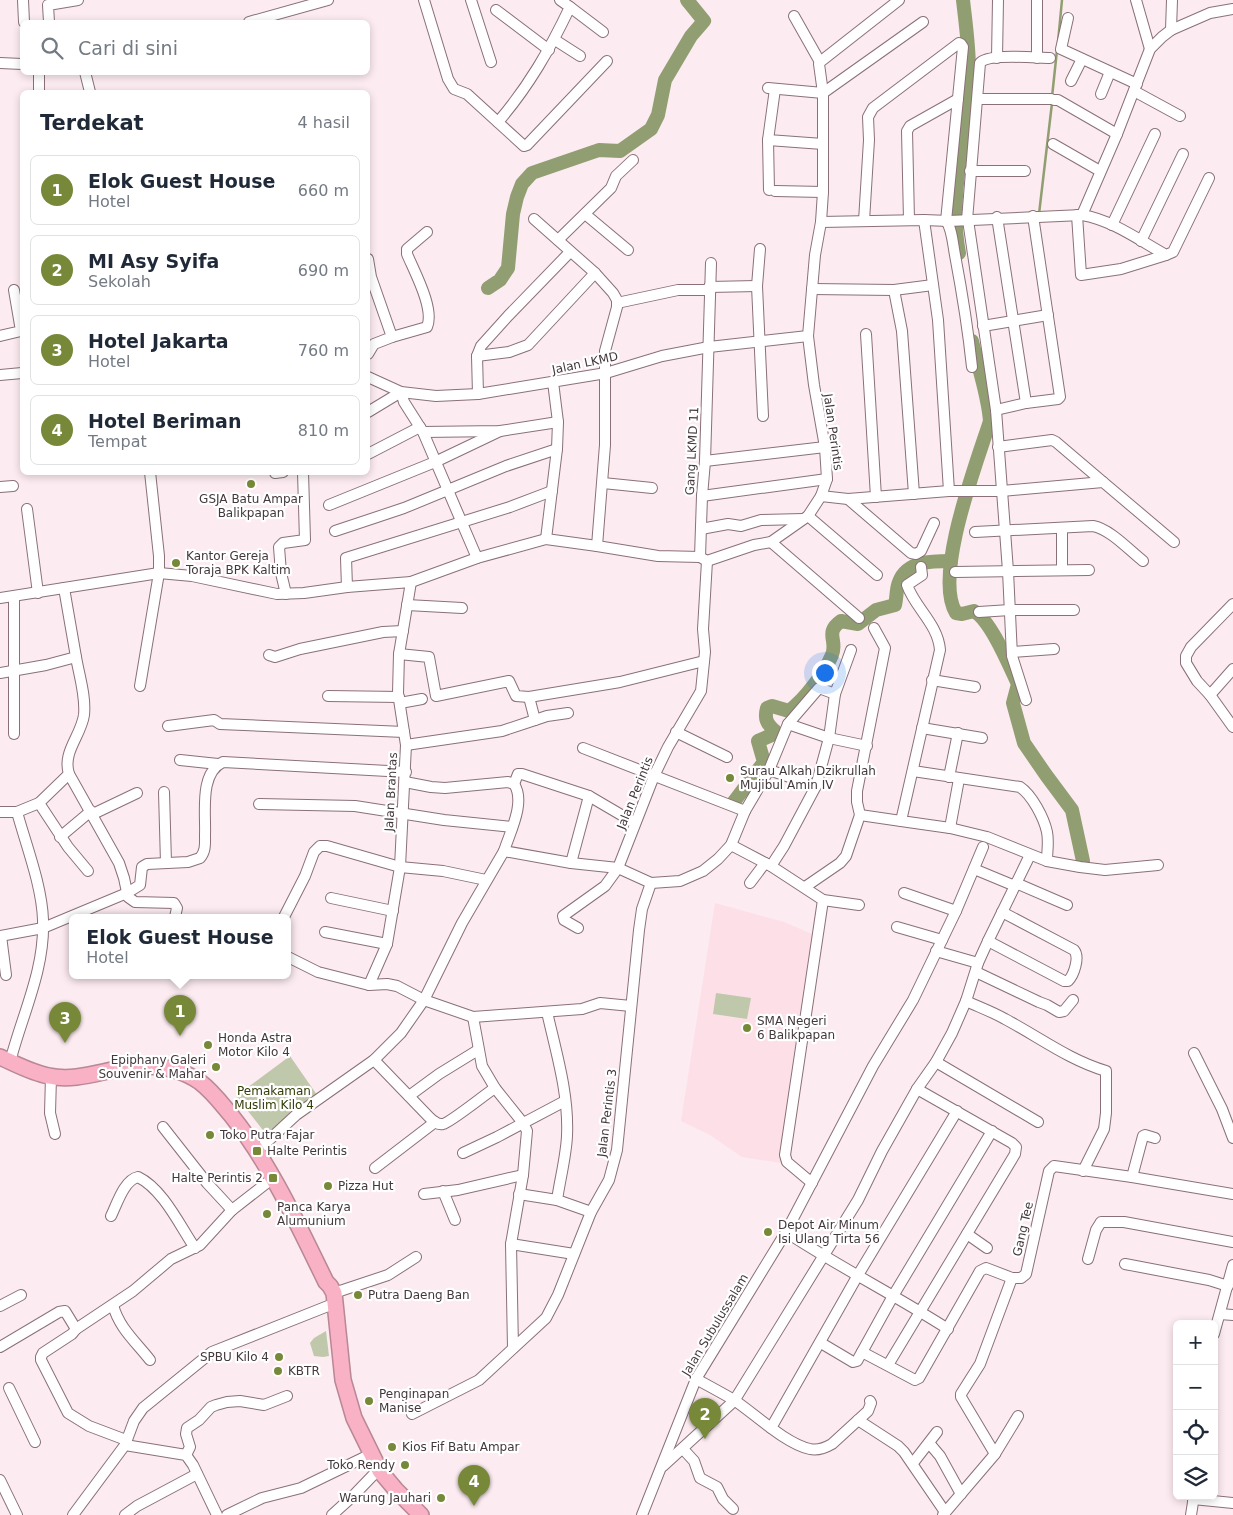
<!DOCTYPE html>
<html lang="id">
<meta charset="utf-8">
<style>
body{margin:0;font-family:"DejaVu Sans",sans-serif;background:#f2f2f3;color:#1f2937}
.controls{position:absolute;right:15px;bottom:15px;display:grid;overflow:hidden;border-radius:8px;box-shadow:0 2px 8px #0003}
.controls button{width:45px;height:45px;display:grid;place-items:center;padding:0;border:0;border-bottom:1px solid #e0e1e3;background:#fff;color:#1f2937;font:25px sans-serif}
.you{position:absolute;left:824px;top:672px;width:18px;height:18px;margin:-12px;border:4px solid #fff;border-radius:50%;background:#1a73e8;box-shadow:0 0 0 8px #1a73e833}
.badge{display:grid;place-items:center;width:32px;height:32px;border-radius:50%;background:#778939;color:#fff;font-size:16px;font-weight:700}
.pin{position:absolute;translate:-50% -41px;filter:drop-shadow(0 1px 2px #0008)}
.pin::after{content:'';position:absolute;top:26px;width:18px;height:15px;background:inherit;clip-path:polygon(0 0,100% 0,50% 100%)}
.popup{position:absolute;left:69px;top:914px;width:222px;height:65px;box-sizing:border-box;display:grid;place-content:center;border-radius:8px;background:#fff;filter:drop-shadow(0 1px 4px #0005);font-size:16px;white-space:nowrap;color:#747a83}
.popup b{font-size:19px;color:#1f2937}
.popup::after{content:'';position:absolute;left:50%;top:100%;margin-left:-10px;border:10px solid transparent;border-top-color:#fff}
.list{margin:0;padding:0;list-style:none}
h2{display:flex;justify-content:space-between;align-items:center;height:65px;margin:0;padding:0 20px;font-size:21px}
h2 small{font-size:16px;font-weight:400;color:#747a83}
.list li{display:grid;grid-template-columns:32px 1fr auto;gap:15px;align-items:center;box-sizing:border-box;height:70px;margin:0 10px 10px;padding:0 10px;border:1px solid #e0e1e3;border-radius:8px}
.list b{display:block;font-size:19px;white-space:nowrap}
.list p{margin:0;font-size:16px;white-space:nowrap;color:#747a83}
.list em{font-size:16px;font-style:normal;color:#747a83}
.icon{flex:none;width:28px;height:28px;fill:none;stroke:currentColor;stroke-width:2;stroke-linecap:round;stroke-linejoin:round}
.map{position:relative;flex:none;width:1233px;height:1515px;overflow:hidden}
.search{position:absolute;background:#fff;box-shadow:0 2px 8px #0003;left:20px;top:20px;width:350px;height:55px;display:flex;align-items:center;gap:12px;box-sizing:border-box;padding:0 18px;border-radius:8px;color:#747a83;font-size:19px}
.panel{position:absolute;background:#fff;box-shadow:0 2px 8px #0003;left:20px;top:90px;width:350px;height:385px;border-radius:8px}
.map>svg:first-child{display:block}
.built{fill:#fde0e7}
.green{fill:#c0c8ab}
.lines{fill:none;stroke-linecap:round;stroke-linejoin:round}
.stream{stroke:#919e71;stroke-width:2.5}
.river{stroke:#919e71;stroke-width:14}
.minor-casing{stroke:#897177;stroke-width:12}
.highway-casing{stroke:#b98795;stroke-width:18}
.minor{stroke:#fff;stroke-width:10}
.highway{stroke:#f8b1c5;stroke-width:15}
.poi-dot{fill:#778939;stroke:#fff;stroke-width:2}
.labels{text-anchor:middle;stroke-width:4.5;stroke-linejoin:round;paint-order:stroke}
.street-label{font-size:12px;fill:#43383b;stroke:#fff}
.poi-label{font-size:12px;fill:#43383b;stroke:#fff;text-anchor:start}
.park-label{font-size:12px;fill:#323c06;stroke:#fff}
</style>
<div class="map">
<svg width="1233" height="1515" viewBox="0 0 1233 1515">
<rect width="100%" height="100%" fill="#fcebf0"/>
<path class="built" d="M715,903L784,922L812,934L781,1163L742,1157L710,1135L681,1121Z"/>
<g class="green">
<path d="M716,993L751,998L747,1019L713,1014Z"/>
<path d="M290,1056L317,1095L266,1134L236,1096Z"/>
<path d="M326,1331L329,1356L323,1357L314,1356L310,1343L314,1338Z"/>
</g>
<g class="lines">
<g class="stream">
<path d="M1058,42L1062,0"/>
<path d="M1052,97L1057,50"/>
<path d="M1039,214L1052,103"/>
</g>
<g class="river">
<path d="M959,253C948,196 966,137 969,80C970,53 966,27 963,0"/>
<path d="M488,288L500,280L508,268L513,214L517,197L522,184L532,173L599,150L620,151L651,129L658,115L665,80L691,36L704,21L687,0"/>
<path d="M972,341C978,367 988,394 990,421C977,462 933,576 956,613L962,614L974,611C991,621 1009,665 1018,684L1013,703L1024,743L1046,775L1072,810L1083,861"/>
<path d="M733,803L764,762L758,741L774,734L775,731C767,724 764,719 767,708L772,706L789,711C805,699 824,674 832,655C838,640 824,633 841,621L858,624L876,610L895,605C897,597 896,589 899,582C907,561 932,561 951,561"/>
</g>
<defs>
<g id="minor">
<path d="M23,0L24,22"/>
<path d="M424,0L448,79L454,89L467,94L524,146L527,145L607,61"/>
<path d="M471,0L491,62"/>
<path d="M1037,0V58"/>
<path d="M1136,0L1150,49"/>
<path d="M570,7L603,32"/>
<path d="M496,10L549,50"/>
<path d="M794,16L820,62"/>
<path d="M1068,18L1061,49L1137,84"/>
<path d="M49,22L48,5L78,0"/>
<path d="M249,22L328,0"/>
<path d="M1171,30L1172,0"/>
<path d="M555,40L580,56"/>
<path d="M997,58L998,0"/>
<path d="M0,63L22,64"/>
<path d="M85,72L90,92"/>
<path d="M1071,81L1082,59"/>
<path d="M768,88L823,93L819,64L820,62L899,0"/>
<path d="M775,89L768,140L823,144"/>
<path d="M1134,91L1180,116"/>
<path d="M39,92V72"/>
<path d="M1101,94L1110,72"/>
<path d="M978,99H1051"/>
<path d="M1054,100H1058L1117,134"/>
<path d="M498,122C529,86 550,49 570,7L560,0"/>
<path d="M768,140L769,190"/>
<path d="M1053,144L1100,171"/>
<path d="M970,171H1025"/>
<path d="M775,191L823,192"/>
<path d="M585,214L628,250"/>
<path d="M1077,215L1081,275L1121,269L1166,255"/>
<path d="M1082,215L1117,134L1150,49L1162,37L1171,30L1210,13L1233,9"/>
<path d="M997,217L1026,403"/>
<path d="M534,219L595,273L613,293L617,300V307L605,351V445L597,546L658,556L700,557L707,561"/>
<path d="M909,220L907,131L910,126L958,99"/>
<path d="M924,220L938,320L949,491"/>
<path d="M967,220L980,63C988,53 1036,58 1050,58"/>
<path d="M968,220L996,410L1008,571L1012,656L1026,700"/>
<path d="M864,221L869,140L868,117L873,108L959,43L961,44L963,47L946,221C952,228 953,245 955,255C962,292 968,329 972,367"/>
<path d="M821,222L924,220L949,221L1082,215C1112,220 1139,240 1166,255L1173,252L1209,178"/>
<path d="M1112,225L1155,134"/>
<path d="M558,240L611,188L616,176L633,160"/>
<path d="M1141,241L1183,154"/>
<path d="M760,249L757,286L763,416"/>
<path d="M368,259L371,277L392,337L374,344L368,354"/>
<path d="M709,287L757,286"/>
<path d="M812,289L894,290L933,285"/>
<path d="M894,290L902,331L914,494"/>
<path d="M617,303L678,290H709"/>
<path d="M983,326L1048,315"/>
<path d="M866,334L876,497"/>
<path d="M0,336L21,331L14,290"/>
<path d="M392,337L427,327C435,309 414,271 407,254V249L427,232"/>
<path d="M477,356L509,352L528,345L595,273"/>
<path d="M0,375L22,373"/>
<path d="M368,377L401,392L436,396L478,394L606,373L662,356L709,347L808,336"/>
<path d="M478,394L477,356L481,346L508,316L570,252"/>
<path d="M996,410L1026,403L1058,399L1060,397L1033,216"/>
<path d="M368,412L401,392L404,402L423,432L477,558L546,539L597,546"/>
<path d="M423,432L500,431L558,422"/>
<path d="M998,447L1052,440L1056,442L1103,482"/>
<path d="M368,454L420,427"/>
<path d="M705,461L825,447"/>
<path d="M275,473L283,472"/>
<path d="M603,483L652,488"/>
<path d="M0,487L13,486"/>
<path d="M702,496L827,479"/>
<path d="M821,496L848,499L949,491H1002L1103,482L1174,542"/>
<path d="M848,499L911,553L916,554L921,551L934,523"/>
<path d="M329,505L435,462L500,431"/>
<path d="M27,509L38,593"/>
<path d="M808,516L877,575"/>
<path d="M1062,528V569"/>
<path d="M701,529L728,524L741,526L761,520L803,519"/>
<path d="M335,531L404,508L506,466L557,449"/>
<path d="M975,532L1093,526C1110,529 1129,550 1143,561"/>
<path d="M546,539L557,449L558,422L553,382"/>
<path d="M771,542L859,618"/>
<path d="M700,557L702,496L705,461L711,263"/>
<path d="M707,561L754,545L771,542L808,516L821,496L827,479L825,447L814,385L808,336L815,255L821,222L823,192V93L923,22"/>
<path d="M921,567L922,575L907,585C915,608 938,624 940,650L901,821L950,828L987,837L1047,861L1080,867L1105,870L1158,865"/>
<path d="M955,572L1089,570"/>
<path d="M411,582L477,558"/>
<path d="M347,587L346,558L510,507L552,491"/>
<path d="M286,594L281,573L279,547L283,543L305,540L303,472"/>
<path d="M0,598L159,573L192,576L277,594L304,593L347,587L411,582L399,654L398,693L406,745L400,867L387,944L369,985"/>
<path d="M1233,604L1191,647L1186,656V663L1197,681L1210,695L1233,727"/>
<path d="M407,605L462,608"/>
<path d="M979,612L1010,610H1074"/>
<path d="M1012,652L1054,649"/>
<path d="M399,654L429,657L436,696L509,681L516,696L529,697"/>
<path d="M269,655L275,657L300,649L383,632L403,631"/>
<path d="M76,657C79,675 86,696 84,715C81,736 62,752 69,774L119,863L124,878L128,897L135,902L174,903L177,908L175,917"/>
<path d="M0,673L46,665L76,657L64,588"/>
<path d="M932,680L975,687"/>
<path d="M140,686L159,573V556L150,472"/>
<path d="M1210,695L1233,669"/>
<path d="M328,696L399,697"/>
<path d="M400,703L422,699"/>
<path d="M535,720L547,716L568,713"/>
<path d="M788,724L829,738L867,746"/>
<path d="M168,726L214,720L220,724L404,732"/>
<path d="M922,728L982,738"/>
<path d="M676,732L727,757"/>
<path d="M14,734V597"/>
<path d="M406,745L502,731L535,720L529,697L620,682L704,661"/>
<path d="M583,748L745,811"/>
<path d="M180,760L218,764"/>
<path d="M769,770L816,786"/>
<path d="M913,771L1020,787C1032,795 1044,818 1047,832C1049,842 1047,851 1047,861"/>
<path d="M69,774L39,803L68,847L88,871"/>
<path d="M949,777L958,733"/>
<path d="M405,782L431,787L445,788L508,782L514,784C526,802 510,832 504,851"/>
<path d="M514,784L518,774H522L589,796L635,823"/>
<path d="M164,792L166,863"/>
<path d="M259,804L355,806L444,820L512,827"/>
<path d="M0,812H17L39,803"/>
<path d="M93,814L137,793"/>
<path d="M860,815L901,821"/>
<path d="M950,828L959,779"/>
<path d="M60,837L91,811"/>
<path d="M731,845L771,866L823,900L785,1155L787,1162L812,1183"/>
<path d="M571,863L589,796"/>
<path d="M771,866L784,846L816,786L829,738L835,694L851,650"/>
<path d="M974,869L1015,886"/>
<path d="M750,883L765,863"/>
<path d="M1016,883L1067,905"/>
<path d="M805,887L840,863L846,856L860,815L857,802V791L885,648L874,628"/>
<path d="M904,893L956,911"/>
<path d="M331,898L393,911"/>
<path d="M823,900L859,905"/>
<path d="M284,917L305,876L314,852L320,846H327L400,867L443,871L486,880"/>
<path d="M897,927L942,940"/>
<path d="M578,928L564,920L563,916L605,886L618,868L654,776L668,747L701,691L705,652L703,629L707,561"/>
<path d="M325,932L387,944"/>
<path d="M0,936L43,928L127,893L140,885L142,867L147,864L188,862L200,858C206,851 205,843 205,835C206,813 199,773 223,762L406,772"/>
<path d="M1,936L6,975"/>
<path d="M988,941L1064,981H1068C1074,975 1080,957 1074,950L1002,912"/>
<path d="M936,951L978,963"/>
<path d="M288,957L318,972L369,985L387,984L397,986L424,1000L473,1017L582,1009L600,1003L631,1006"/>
<path d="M976,972L1039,1002L1047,1005L1059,1012L1064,1011L1073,1000"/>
<path d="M966,1001C979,1007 993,1012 1005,1019C1039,1037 1069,1060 1106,1071V1113L1104,1129L1083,1171"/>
<path d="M547,1012C556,1052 569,1094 567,1136C566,1157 560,1179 557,1200L591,1212"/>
<path d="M473,1017L482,1066L495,1088L523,1123L527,1131L523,1175L511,1244L513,1348"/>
<path d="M1194,1053L1222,1109L1233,1138"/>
<path d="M374,1060L429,1117C433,1121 437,1125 443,1124C451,1122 484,1095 495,1088"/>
<path d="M10,1062C22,1015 45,970 43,920C42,886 26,845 17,812"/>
<path d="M936,1062L1038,1122"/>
<path d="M51,1077L50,1113L55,1134"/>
<path d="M409,1096L439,1074L478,1050"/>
<path d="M163,1127L207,1183L232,1210"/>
<path d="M257,1151L296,1115L374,1060L401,1033L424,1000L462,923L504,851L571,863L618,868L651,883L680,881L703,871L718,859L731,845L745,811L769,770L788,724L819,688L835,694"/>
<path d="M463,1153L497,1137L565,1101"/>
<path d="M375,1168L435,1122"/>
<path d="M1132,1177L1143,1136L1145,1135L1155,1138"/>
<path d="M443,1191L455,1220"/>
<path d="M424,1194L458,1190L523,1175"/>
<path d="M519,1194L557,1200"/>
<path d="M111,1216C117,1204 124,1180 138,1177C163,1189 180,1226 195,1248"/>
<path d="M786,1232C839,1267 895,1295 948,1329"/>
<path d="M967,1234L987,1248"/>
<path d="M511,1244L574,1254"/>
<path d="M1088,1259L1096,1230L1101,1222H1124L1233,1242"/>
<path d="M1125,1264L1209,1280L1228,1286"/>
<path d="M334,1293L388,1275L416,1257"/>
<path d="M113,1305C119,1328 136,1342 150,1360"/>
<path d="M0,1306L21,1295"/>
<path d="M1220,1314L1233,1315"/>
<path d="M76,1329L133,1291L171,1259L200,1245L232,1210L273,1178"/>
<path d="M1214,1334L1233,1265"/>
<path d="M821,1343L853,1362L857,1361L893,1296L992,1131"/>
<path d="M0,1347L59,1312L65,1311L76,1329L72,1334L43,1353L41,1357V1360L68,1413L89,1426L126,1440"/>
<path d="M862,1352L915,1380L919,1378L980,1271L986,1268L1012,1278H1021L1026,1274L1049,1171L1054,1166L1132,1177L1233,1194"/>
<path d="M888,1365L1015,1154L1016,1147L1012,1143L917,1089"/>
<path d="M696,1379C709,1386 722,1393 734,1400C755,1414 786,1444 810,1449C818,1451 825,1448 832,1444L868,1411L871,1403L870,1401"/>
<path d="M9,1388L35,1442"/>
<path d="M412,1414L479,1380L546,1318L558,1295L591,1212L609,1180L617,1150L639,930L642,909L651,883"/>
<path d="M858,1420L898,1446L904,1452L945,1512"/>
<path d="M771,1428L858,1275L957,1111"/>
<path d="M929,1443L940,1456L961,1494"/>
<path d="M125,1445L134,1421L143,1408L212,1352L328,1306"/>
<path d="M683,1449L694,1461L700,1478L717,1487L723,1499L733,1509"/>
<path d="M995,1454L1018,1416"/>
<path d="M186,1455L190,1447L186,1434L187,1428L199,1420L211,1407L216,1405L227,1402L240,1401L264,1405L287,1396"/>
<path d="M913,1463L937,1432"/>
<path d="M663,1466L734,1401L858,1200L882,1151L917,1089L936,1062L952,1033L966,1001L978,963L988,941L1030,855"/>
<path d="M0,1480L17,1515"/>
<path d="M1193,1499L1233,1503"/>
<path d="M73,1515L125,1445L186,1455L193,1465L217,1515"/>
<path d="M125,1515L137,1506L197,1474"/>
<path d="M227,1515L262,1498L301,1488L365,1457"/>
<path d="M332,1515L353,1496L378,1470"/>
<path d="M642,1515L696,1379L786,1232L873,1066L913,1000L956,911L983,847"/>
<path d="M943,1515L995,1454L961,1397V1394L980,1364L1012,1278"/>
<path d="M1191,1515L1194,1496"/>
</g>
<path id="highway" d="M0,1057C16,1064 32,1073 49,1076C80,1083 112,1066 143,1066C163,1066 183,1070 200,1082C212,1091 221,1103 231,1115C271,1165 298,1225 326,1282L330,1286L334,1293L343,1380L354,1418L380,1471L396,1490L421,1515"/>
</defs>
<use href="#minor" class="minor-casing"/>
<use href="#highway" class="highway-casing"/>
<use href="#minor" class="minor"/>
<use href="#highway" class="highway"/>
</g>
<g class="poi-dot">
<circle cx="251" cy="484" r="5"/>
<circle cx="176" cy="563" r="5"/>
<circle cx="730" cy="778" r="5"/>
<circle cx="747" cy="1028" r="5"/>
<circle cx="208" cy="1045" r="5"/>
<circle cx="216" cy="1067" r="5"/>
<circle cx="210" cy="1135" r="5"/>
<rect x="252" y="1146" width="10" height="10" rx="2.5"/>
<rect x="268" y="1173" width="10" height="10" rx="2.5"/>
<circle cx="328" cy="1186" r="5"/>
<circle cx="267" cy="1214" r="5"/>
<circle cx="768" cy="1232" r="5"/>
<circle cx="358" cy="1295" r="5"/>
<circle cx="279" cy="1357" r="5"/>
<circle cx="278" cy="1371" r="5"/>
<circle cx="369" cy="1401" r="5"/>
<circle cx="392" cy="1447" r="5"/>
<circle cx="405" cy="1465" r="5"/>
<circle cx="441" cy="1498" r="5"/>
</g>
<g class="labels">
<g class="street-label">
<text transform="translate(585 363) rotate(-12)" y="4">Jalan LKMD</text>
<text transform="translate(833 432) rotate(82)" y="4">Jalan Perintis</text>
<text transform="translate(692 451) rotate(-87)" y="4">Gang LKMD 11</text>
<text transform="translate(391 792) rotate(-87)" y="4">Jalan Brantas</text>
<text transform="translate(635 793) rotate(-68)" y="4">Jalan Perintis</text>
<text transform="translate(607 1113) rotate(-83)" y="4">Jalan Perintis 3</text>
<text transform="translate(1023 1229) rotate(-77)" y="4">Gang Tee</text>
<text transform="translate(715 1325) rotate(-59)" y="4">Jalan Subulussalam</text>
</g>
<g class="poi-label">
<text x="251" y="503" text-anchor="middle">GSJA Batu Ampar<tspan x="251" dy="14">Balikpapan</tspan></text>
<text x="186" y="560">Kantor Gereja<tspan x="186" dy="14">Toraja BPK Kaltim</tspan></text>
<text x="740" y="775">Surau Alkah Dzikrullah<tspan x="740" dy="14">Mujibul Amin IV</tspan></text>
<text x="757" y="1025">SMA Negeri<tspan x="757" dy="14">6 Balikpapan</tspan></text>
<text x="218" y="1042">Honda Astra<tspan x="218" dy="14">Motor Kilo 4</tspan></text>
<text x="206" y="1064" text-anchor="end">Epiphany Galeri<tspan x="206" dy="14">Souvenir &amp; Mahar</tspan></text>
<text x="220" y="1139">Toko Putra Fajar</text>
<text x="267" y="1155">Halte Perintis</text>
<text x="263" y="1182" text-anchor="end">Halte Perintis 2</text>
<text x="338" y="1190">Pizza Hut</text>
<text x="277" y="1211">Panca Karya<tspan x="277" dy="14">Alumunium</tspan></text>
<text x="778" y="1229">Depot Air Minum<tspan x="778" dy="14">Isi Ulang Tirta 56</tspan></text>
<text x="368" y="1299">Putra Daeng Ban</text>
<text x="269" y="1361" text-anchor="end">SPBU Kilo 4</text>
<text x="288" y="1375">KBTR</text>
<text x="379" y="1398">Penginapan<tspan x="379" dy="14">Manise</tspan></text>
<text x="402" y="1451">Kios Fif Batu Ampar</text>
<text x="395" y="1469" text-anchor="end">Toko Rendy</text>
<text x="431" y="1502" text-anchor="end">Warung Jauhari</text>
</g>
<g class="park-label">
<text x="274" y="1095">Pemakaman<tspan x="274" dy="14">Muslim Kilo 4</tspan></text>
</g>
</g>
</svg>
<div class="controls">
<button>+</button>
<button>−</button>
<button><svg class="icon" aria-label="locate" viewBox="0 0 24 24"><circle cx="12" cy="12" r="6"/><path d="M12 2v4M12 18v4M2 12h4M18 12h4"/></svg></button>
<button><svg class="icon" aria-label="layers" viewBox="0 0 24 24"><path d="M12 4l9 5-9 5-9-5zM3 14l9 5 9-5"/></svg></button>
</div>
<div class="you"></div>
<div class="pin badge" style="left:180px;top:1036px">1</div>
<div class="popup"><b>Elok Guest House</b>Hotel</div>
<div class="pin badge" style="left:705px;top:1439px">2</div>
<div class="pin badge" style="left:65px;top:1043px">3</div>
<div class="pin badge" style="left:474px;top:1506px">4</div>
<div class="search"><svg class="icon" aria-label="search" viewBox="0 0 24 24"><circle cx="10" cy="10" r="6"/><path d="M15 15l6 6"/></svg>Cari di sini</div>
<section class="panel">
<h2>Terdekat<small>4 hasil</small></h2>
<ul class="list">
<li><span class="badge">1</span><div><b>Elok Guest House</b><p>Hotel</p></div><em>660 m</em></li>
<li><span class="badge">2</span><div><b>MI Asy Syifa</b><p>Sekolah</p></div><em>690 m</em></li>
<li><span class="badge">3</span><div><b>Hotel Jakarta</b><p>Hotel</p></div><em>760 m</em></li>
<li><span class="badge">4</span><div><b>Hotel Beriman</b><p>Tempat</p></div><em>810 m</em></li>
</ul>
</section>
</div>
